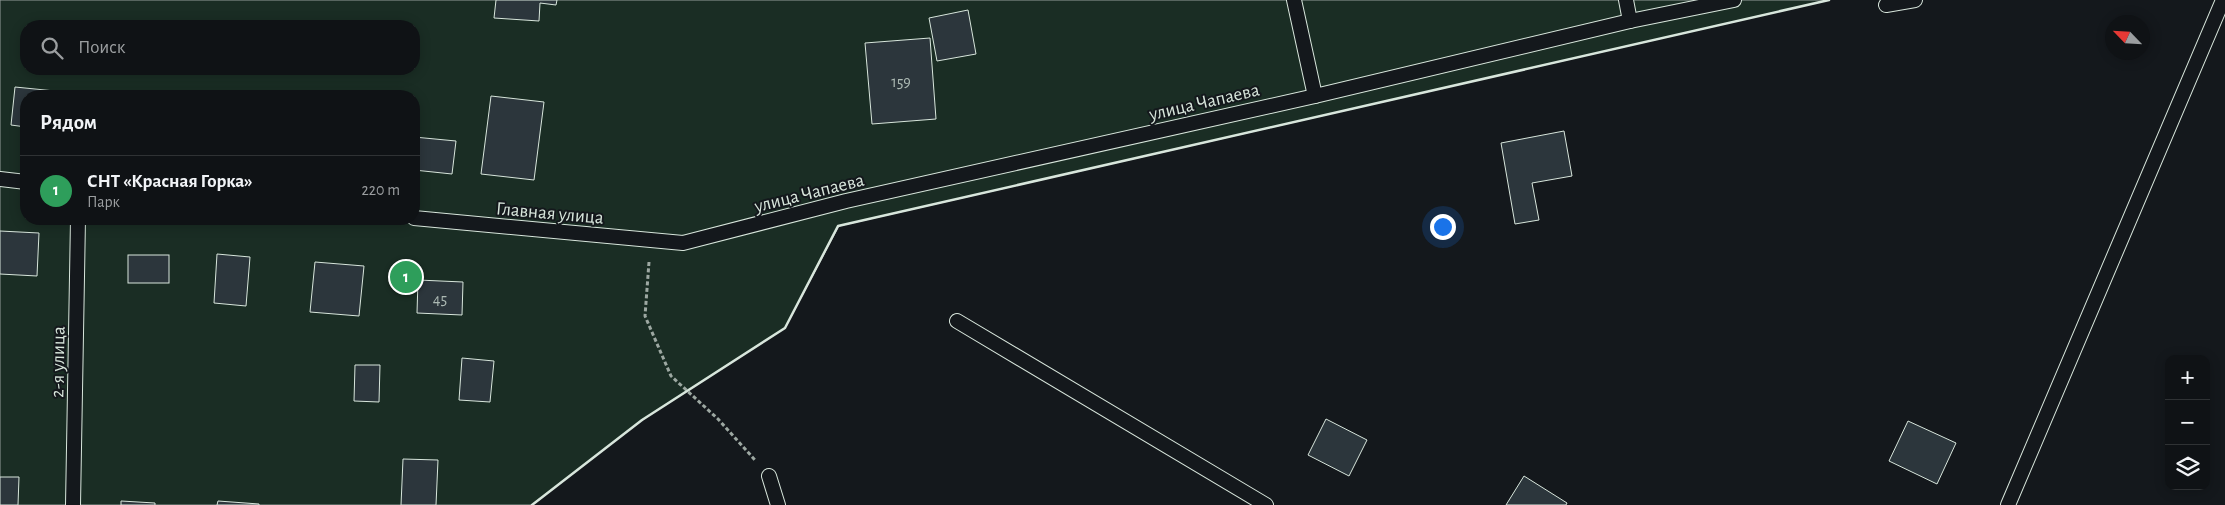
<!DOCTYPE html>
<html lang="ru">
<meta charset="utf-8">
<style>
body{margin:0;font-family:"Alegreya Sans",sans-serif;background:#1d2022;color:#f1f3f6}
.controls{position:absolute;right:15px;bottom:15px;display:grid;overflow:hidden;border-radius:10px;box-shadow:0 2px 12px #0003}
.controls button{width:45px;height:45px;display:grid;place-items:center;padding:0;border:0;border-bottom:1px solid #2f3234;background:#0f1215;color:#f1f3f6;font:25px sans-serif}
.compass{position:absolute;left:2105px;top:15px;width:45px;height:45px;border-radius:50%;background:#0f1215;box-shadow:0 2px 12px #0003;rotate:295deg}
.you{position:absolute;left:1442px;top:226px;width:18px;height:18px;margin:-12px;border:4px solid #fff;border-radius:50%;background:#1a73e8;box-shadow:0 0 0 8px #1a73e833}
.badge{display:grid;place-items:center;width:32px;height:32px;border-radius:50%;background:#ffb74d;color:#fff;font-size:16px;font-weight:700}
.pin{position:absolute;translate:-50% -50%;border:2px solid #fff;box-shadow:0 1px 5px #0006}
.list{margin:0;padding:0;list-style:none}
h2{display:flex;justify-content:space-between;align-items:center;height:65px;margin:0;padding:0 20px;font-size:21px}
h2 small{font-size:16px;font-weight:400;color:#9b9ea0}
.list li{display:grid;grid-template-columns:32px 1fr auto;gap:15px;align-items:center;box-sizing:border-box;height:70px;padding:0 20px;border-top:1px solid #2f3234}
.list b{display:block;font-size:19px;white-space:nowrap}
.list p{margin:0;font-size:16px;white-space:nowrap;color:#9b9ea0}
.list em{font-size:16px;font-style:normal;color:#9b9ea0}
.icon{flex:none;width:28px;height:28px;fill:none;stroke:currentColor;stroke-width:2;stroke-linecap:round;stroke-linejoin:round}
.map{position:relative;flex:none;width:2225px;height:505px;overflow:hidden}
.search{position:absolute;background:#0f1215;box-shadow:0 2px 12px #0003;left:20px;top:20px;width:400px;height:55px;display:flex;align-items:center;gap:12px;box-sizing:border-box;padding:0 18px;border-radius:20px;color:#9b9ea0;font-size:19px}
.panel{position:absolute;background:#0f1215;box-shadow:0 2px 12px #0003;left:20px;top:90px;width:400px;height:135px;border-radius:20px}
.map>svg:first-child{display:block}
.green{fill:#1a2d24;stroke:#939e99;fill-rule:evenodd}
.building{fill:#2c363c;stroke:#d8e6dc}
.lines{fill:none;stroke-linecap:round;stroke-linejoin:round}
.service-casing{stroke:#d8e6dc;stroke-width:16}
.path{stroke:#9da8a2;stroke-width:3;stroke-dasharray:4 2.5;stroke-linecap:butt}
.service{stroke:#14181c;stroke-width:14}
.wall{stroke:#d8e6dc;stroke-width:2.5}
.labels{text-anchor:middle;stroke-width:4;stroke-linejoin:round;paint-order:stroke}
.number-label{font-size:16px;fill:#adbab4}
.street-label{font-size:19px;fill:#d8e6dc;stroke:#14181c}
</style>
<div class="map">
<svg width="2225" height="505" viewBox="0 0 2225 505">
<rect width="100%" height="100%" fill="#14181c"/>
<path class="green" d="M0,0H1829L839,226L785,328L642,420L532,505H0ZM26,26H414V69H26ZM26,96H414V219H26Z"/>
<g class="building">
<path d="M496,0H557L556,5L540,3L539,21L494,18Z"/>
<path d="M968,10L976,54L937,61L929,18Z"/>
<path d="M930,38L936,119L872,124L865,43Z"/>
<path d="M15,87L55,91L54,96H26V127L11,125Z"/>
<path d="M96,92L134,94L133,96H96Z"/>
<path d="M491,96L544,102L534,180L481,174Z"/>
<path d="M1564,131L1572,176L1532,183L1539,220L1515,224L1501,143Z"/>
<path d="M414,137L456,141L452,174L414,170Z"/>
<path d="M0,231L39,233L37,276L0,274Z"/>
<path d="M217,254L250,257L246,306L214,303Z"/>
<rect x="128" y="255" width="41" height="28"/>
<path d="M315,262L364,266L359,316L310,312Z"/>
<path d="M418,280L463,282L462,315L417,313Z"/>
<path d="M462,358L494,361L490,402L459,400Z"/>
<path d="M355,365H380L379,402L354,401Z"/>
<path d="M1326,419L1367,440L1349,476L1308,455Z"/>
<path d="M1908,421L1956,443L1937,484L1889,461Z"/>
<path d="M403,459L438,460L436,505H401Z"/>
<path d="M1524,476L1567,503L1566,505H1506Z"/>
<path d="M0,477H19L18,505H0Z"/>
<path d="M121,501L155,503V505H121Z"/>
<path d="M218,501L259,504V505H217Z"/>
</g>
<g class="lines">
<defs>
<g id="service">
<path d="M1294,0L1315,96"/>
<path d="M1626,0L1630,21"/>
<path d="M1886,5L1915,0"/>
<path d="M0,179L26,182"/>
<path d="M414,218L683,243L846,201L1315,96L1630,21L1734,0"/>
<path d="M957,321L1266,505"/>
<path d="M769,476L778,505"/>
<path d="M73,505L78,219"/>
<path d="M2008,505L2223,0"/>
</g>
</defs>
<use href="#service" class="service-casing"/>
<path class="path" d="M649,262L645,316L671,376L718,419L755,460"/>
<use href="#service" class="service"/>
<path class="wall" d="M532,505L642,420L785,328L838,226L1829,0"/>
</g>
<g class="labels">
<g class="number-label">
<text x="901" y="87">159</text>
<text x="440" y="304">45</text>
</g>
<g class="street-label">
<text transform="translate(1204 101) rotate(-13)" y="7">улица Чапаева</text>
<text transform="translate(809 192) rotate(-14)" y="7">улица Чапаева</text>
<text transform="translate(550 212) rotate(5)" y="7">Главная улица</text>
<text transform="translate(57 362) rotate(-89)" y="7">2-я улица</text>
</g>
</g>
</svg>
<div class="controls">
<button>+</button>
<button>−</button>
<button><svg class="icon" aria-label="layers" viewBox="0 0 24 24"><path d="M12 4l9 5-9 5-9-5zM3 14l9 5 9-5"/></svg></button>
</div>
<svg class="compass" viewBox="-18 -18 36 36"><path d="M0-13l5 13h-10z" fill="#e53935"/><path d="M0 13l5-13h-10z" fill="#9b9ea0"/></svg>
<div class="you"></div>
<div class="pin badge" style="left:406px;top:277px;background:#2e9e5b">1</div>
<div class="search"><svg class="icon" aria-label="search" viewBox="0 0 24 24"><circle cx="10" cy="10" r="6"/><path d="M15 15l6 6"/></svg>Поиск</div>
<section class="panel">
<h2>Рядом<small></small></h2>
<ul class="list">
<li><span class="badge" style="background:#2e9e5b">1</span><div><b>СНТ «Красная Горка»</b><p>Парк</p></div><em>220 m</em></li>
</ul>
</section>
</div>
